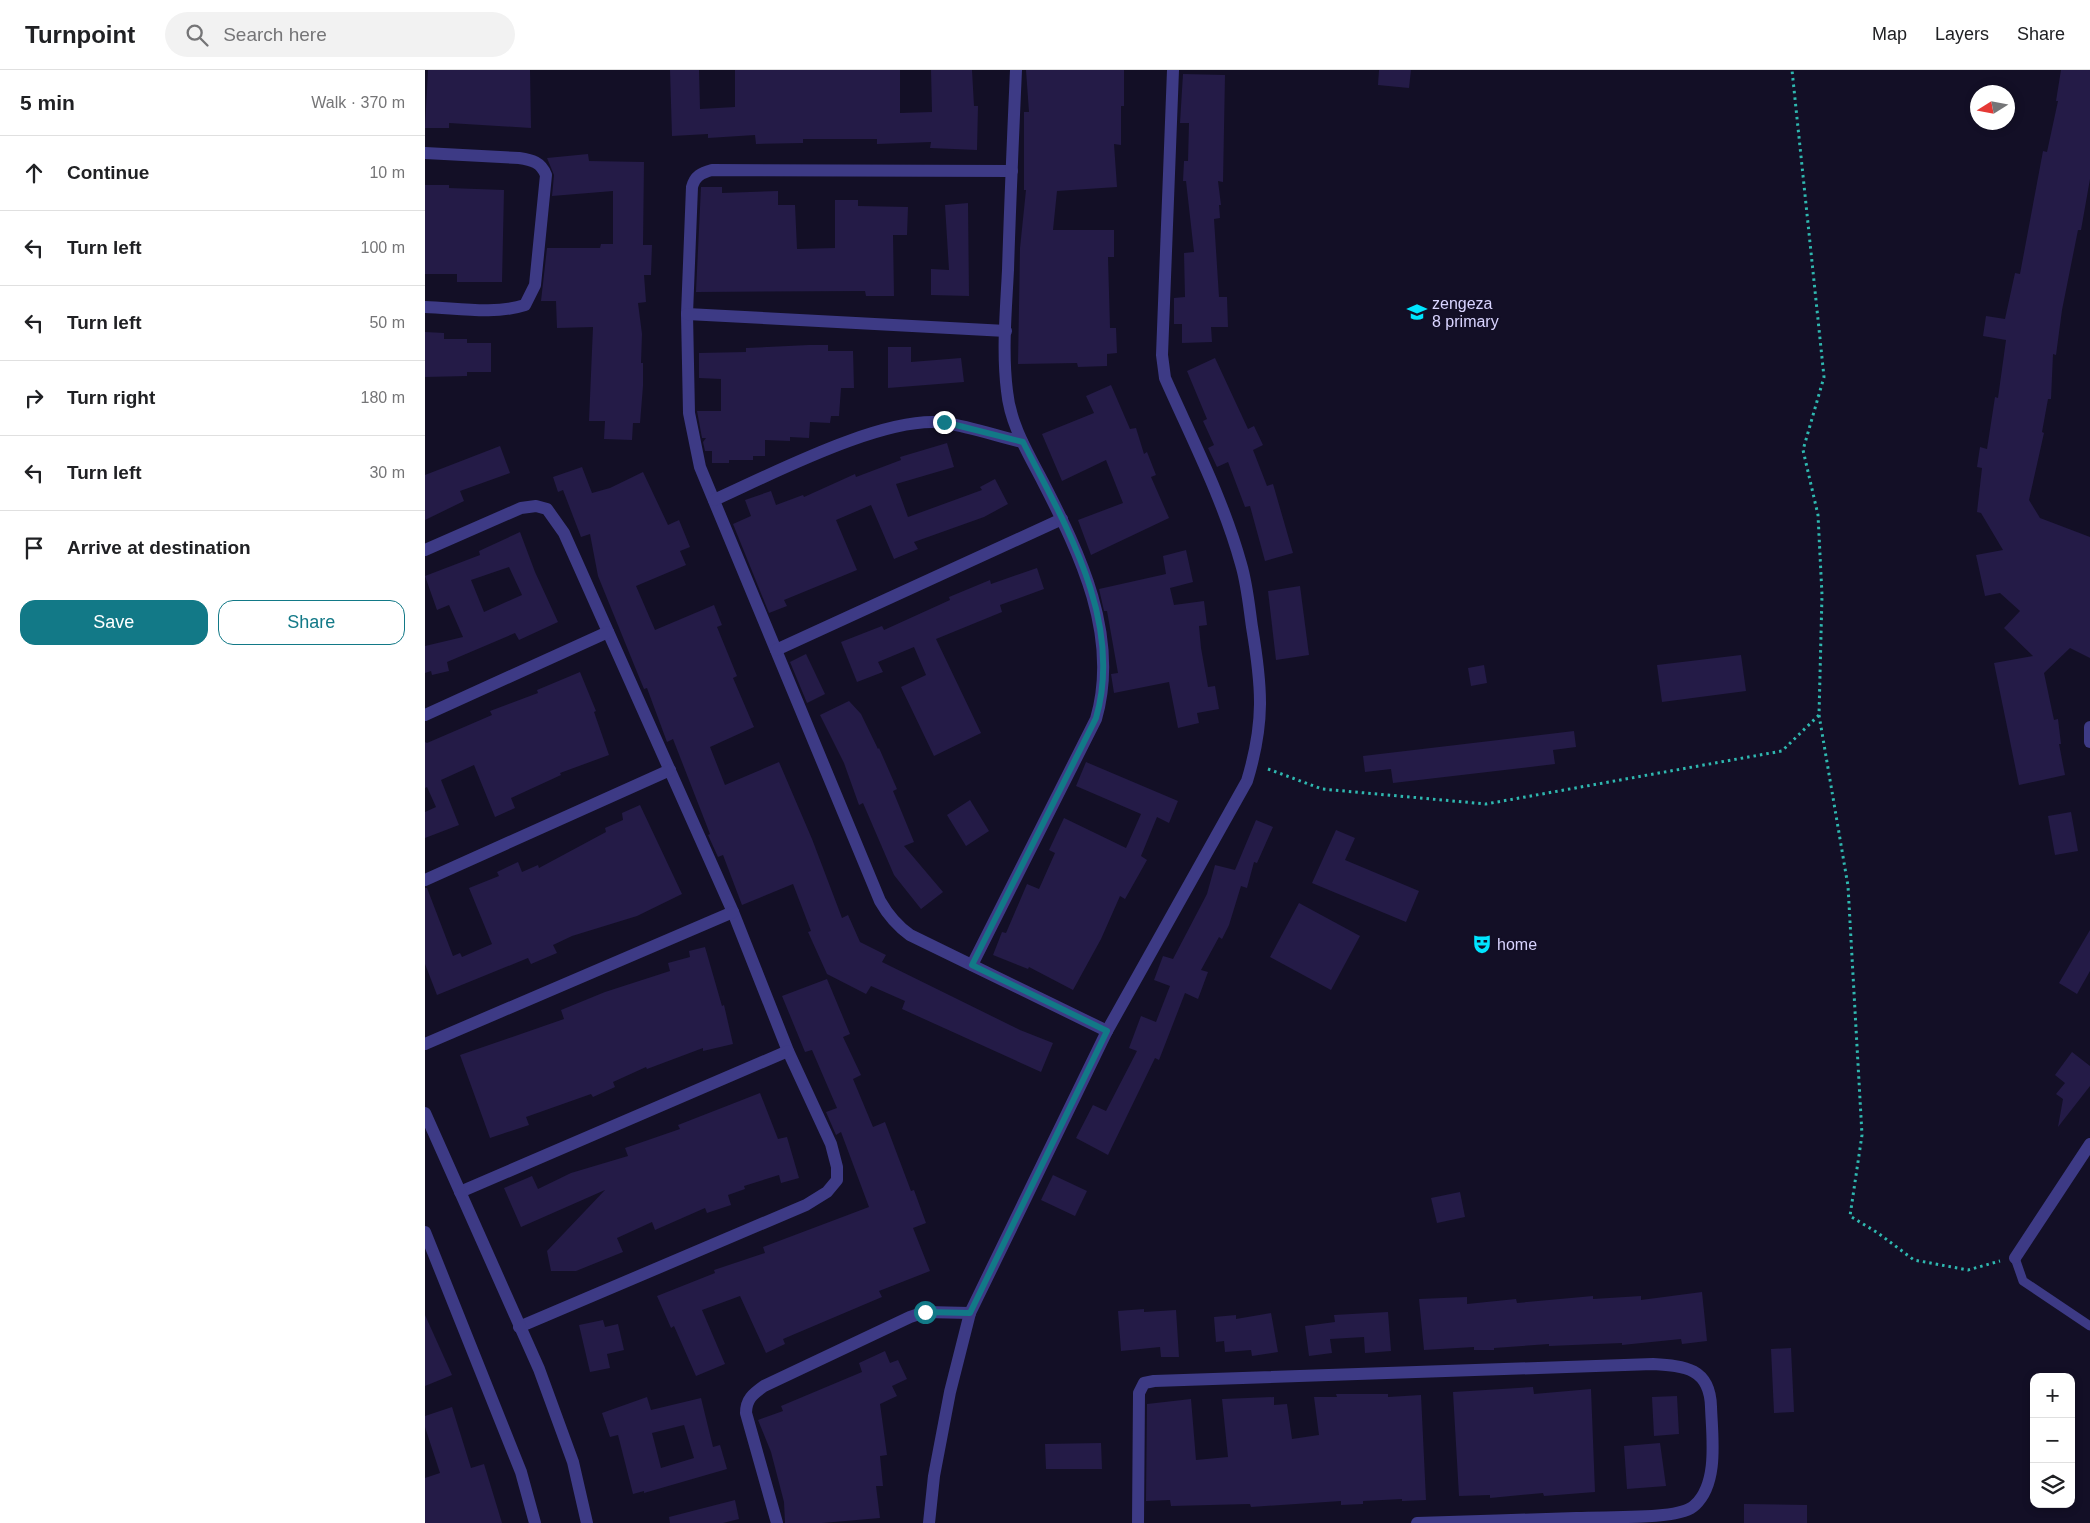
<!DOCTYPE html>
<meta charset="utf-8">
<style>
body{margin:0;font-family:Helvetica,sans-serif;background:#f2f2f2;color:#202124}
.controls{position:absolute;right:15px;bottom:15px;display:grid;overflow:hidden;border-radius:10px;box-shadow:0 2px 8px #0003}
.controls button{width:45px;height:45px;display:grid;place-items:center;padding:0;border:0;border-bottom:1px solid #e0e0e0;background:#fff;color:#202124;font:25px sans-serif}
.compass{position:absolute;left:1545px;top:15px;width:45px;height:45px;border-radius:50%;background:#fff;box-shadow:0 2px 8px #0003;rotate:259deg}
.stop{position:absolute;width:15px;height:15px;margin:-11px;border:4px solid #127987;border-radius:50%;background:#fff}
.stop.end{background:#127987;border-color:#fff;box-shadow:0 1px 5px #0008}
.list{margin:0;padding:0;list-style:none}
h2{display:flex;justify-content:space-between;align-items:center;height:65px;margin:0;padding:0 20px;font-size:21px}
h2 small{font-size:16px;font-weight:400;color:#757577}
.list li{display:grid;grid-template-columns:32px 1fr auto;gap:15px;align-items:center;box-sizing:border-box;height:75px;padding:0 20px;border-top:1px solid #e0e0e0}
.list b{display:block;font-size:19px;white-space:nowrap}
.list em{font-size:16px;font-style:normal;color:#757577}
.actions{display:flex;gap:10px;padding:15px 20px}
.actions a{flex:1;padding:11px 0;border:1px solid #127987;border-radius:15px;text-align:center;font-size:18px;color:#127987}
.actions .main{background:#127987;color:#fff}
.icon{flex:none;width:28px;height:28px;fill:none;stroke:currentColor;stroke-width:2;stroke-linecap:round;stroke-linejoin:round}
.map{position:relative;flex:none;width:1665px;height:1453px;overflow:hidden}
header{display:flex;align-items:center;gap:30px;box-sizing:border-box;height:70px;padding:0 25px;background:#fff;border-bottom:1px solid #e0e0e0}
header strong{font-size:24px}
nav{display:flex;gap:28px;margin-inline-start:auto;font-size:18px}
.search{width:350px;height:45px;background:#f2f2f2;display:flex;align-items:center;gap:12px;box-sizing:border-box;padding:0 18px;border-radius:28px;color:#757577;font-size:19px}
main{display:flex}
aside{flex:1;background:#fff}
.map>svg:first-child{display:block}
.building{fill:#241b47;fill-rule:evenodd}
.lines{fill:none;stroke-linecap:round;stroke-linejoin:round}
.path{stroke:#2fb8b0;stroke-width:3;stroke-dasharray:2.5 4;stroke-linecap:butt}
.service{stroke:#3d3a85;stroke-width:9}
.minor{stroke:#3d3a85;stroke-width:12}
.tertiary{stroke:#3d3a85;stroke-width:12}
.route{stroke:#127987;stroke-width:6}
.labels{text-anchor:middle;stroke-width:4;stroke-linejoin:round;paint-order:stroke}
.poi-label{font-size:16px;fill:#d9d4ff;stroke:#130f26;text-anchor:start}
</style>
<header>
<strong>Turnpoint</strong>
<div class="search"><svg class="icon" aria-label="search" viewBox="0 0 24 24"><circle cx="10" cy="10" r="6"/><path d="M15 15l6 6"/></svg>Search here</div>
<nav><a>Map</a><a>Layers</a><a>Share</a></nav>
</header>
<main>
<aside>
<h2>5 min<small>Walk · 370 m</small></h2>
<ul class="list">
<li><svg class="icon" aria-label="ahead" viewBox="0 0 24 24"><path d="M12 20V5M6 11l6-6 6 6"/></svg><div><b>Continue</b></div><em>10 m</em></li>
<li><svg class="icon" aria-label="left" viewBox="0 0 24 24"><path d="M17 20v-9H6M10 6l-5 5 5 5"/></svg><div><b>Turn left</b></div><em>100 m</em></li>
<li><svg class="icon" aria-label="left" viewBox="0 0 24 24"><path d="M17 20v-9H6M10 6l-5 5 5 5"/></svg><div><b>Turn left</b></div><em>50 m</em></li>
<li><svg class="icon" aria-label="right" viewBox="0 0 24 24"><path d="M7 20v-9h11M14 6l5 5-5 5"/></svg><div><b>Turn right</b></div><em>180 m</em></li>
<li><svg class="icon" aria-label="left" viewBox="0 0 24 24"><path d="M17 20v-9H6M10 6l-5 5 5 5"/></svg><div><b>Turn left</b></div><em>30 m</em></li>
<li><svg class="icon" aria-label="arrive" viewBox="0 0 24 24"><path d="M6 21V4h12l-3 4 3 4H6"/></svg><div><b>Arrive at destination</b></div></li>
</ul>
<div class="actions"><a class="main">Save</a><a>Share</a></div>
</aside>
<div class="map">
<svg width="1665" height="1453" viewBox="0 0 1665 1453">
<rect width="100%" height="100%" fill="#130f26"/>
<g class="building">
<path d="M3,0H105L106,58L24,53V58H0Z"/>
<path d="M245,0H274L275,39L310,37V0H475V43L507,42L506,0H547L549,36H553L552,80L505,78L506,72L452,74V69H378V73L331,74L330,65L283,68V64L247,66Z"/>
<path d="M601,0H699V36H696V75L689,74L692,117L632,121L628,160H689V187H683L685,258H691L692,283L682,284V296L653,297L652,293L593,294L595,178L601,120H599V42H604Z"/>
<path d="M954,0H986L984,18L953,15Z"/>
<path d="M1636,0H1665V109L1656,160H1653L1637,240L1631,285L1628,284L1626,329H1623L1617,362L1619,363L1604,430L1615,448L1665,467V588L1645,578L1619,603L1629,650L1633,649L1636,674H1634L1640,705L1594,715L1569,593L1608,586L1579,558L1595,541L1575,523L1560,526L1551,485L1578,480L1556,443L1552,442L1557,398L1552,397L1555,377L1562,379L1570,327L1573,328L1581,270L1558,266L1561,246L1580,249L1590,203L1595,204L1618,81L1622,82L1633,31H1631Z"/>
<path d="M758,4L800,5L798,112L793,111L796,135H794L795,148L789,149L794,227H802L803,257H786L787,272L757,273V254H749V228L760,227L759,183L769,182L761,111H758L759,91H763L764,53H755Z"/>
<path d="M163,84L164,91L219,92L218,175H227L226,205H219L221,232L213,233L217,264L216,293H218V316L215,353H208L207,370L179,369L180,351H164L168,257L132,258L131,231H116L122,178H175L176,174H188V121L127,126L129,105L122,88Z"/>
<path d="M0,115H24V118L79,120L77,212H32V204H0Z"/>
<path d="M276,117H297V123L353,121V135H370L372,179L410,178V130H433V136L483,137L482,165H468L469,226H441L440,221L271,222Z"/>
<path d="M543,133L544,226L506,225V199L524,200L520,135Z"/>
<path d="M0,262L19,263V269H42V273H66V302H42V306L0,307Z"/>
<path d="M384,275H403V281H428L429,318H416L414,346H406L405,353L385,352L384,368L365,367V371L340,370V386H328V390H304V393H287V381H280L278,372L281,368H277L272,341H296V309L274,308V283L321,282V278Z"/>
<path d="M463,277H486V292L536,288L539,312L463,318Z"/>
<path d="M790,288L823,359L829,356L838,375L828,380L842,416L848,414L868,483L840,491L825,436L820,437L803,392L792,397L783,378L789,375L778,351L782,349L762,301Z"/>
<path d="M686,315L705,359L711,358L719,384L722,382L731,405L726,407L744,448L666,485L653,450L698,433L681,390L637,411L617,364L669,343L661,326Z"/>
<path d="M522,373L529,397L471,414L483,447L557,420L555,417L570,409L583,434L559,447L489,472L493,479L469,489L446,435L411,450L432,500L359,530L362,536L344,543L308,454L326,446L320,430L346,421L351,435L378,425L379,427L430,404L431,407L476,390L475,387Z"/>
<path d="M75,376L85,403L35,421L39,431L0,450V405Z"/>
<path d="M157,397L167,423L185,418L218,402L243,455L254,450L265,477L255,481L261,495L211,516L230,560L289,535L297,555L292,557L312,606L308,608L329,657L285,677L300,715L354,692L387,769L417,848L423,845L435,872L461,885L457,892L595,960L628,973L616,1002L477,939L480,931L446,916L441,924L402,904L383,862L386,861L368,814L317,835L298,785L293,787L283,765L285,764L248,669L242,672L222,618L219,619L212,602L173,506L165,464L156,467L138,420L133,422L128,407Z"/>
<path d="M95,462L110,502L133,552L94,570L90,563L22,592L24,601L7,605L6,601L0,603V576L38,567L24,535L12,540L0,506L55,485L54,481ZM84,497L97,525L59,542L46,510Z"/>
<path d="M761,480L768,512L745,518L749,535L779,531L782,555L774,556L776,578L783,617L790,616L794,639L772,643L774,653L753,658L744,612L689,623L686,604L693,603L682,541H679L674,519L741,504L738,486Z"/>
<path d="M612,498L619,519L575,535L577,542L511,569L556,663L509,686L476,617L501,605L489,577L453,592L458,602L432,612L416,572L457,556L459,560L525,530L524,527L565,510L566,514Z"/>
<path d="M875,516L884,585L851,590L843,521Z"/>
<path d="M381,584L400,624L382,633L365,592Z"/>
<path d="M1316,585L1321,621L1237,632L1232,595Z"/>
<path d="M1059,595L1062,613L1046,616L1043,598Z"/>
<path d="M155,602L171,641L169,642L184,685L135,703L136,705L86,728L90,738L70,747L49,695L16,710L34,755L0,768V742L11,737L2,717L0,718V672L2,673L67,645L65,641L113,623L112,620Z"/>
<path d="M424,631L436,644L453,679L454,678L472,719L468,721L489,772L479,776L518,822L496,839L469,805L438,733L434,735L419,693L395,645Z"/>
<path d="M1149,661L1151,677L1128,680L1130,694L968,713L966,699L940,702L938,686Z"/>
<path d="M661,692L753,731L744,753L732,747L716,786L722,790L700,829L695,826L676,869L648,920L604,897L603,899L568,885L577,862L581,863L602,814L614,819L630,783L624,780L639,748L701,778L716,744L651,716Z"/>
<path d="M545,730L564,761L541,776L522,745Z"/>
<path d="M215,735L257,824L212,846L147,866L128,875L132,883L106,894L103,888L12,925L0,894V818H2L28,886L35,883L37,887L67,874L44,818L74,806L72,802L93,792L97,802L113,795L114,798L181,762L180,758L198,750L197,743Z"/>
<path d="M1646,742L1653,781L1630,785L1623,746Z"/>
<path d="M831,750L848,757L832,793L829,792L822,818L816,816L804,855L797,869L794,867L776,900L783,902L773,929L760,923L734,990L730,988L683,1085L651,1068L668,1035L681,1041L712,981L704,978L716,946L731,952L745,916L729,910L738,886L748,889L782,824L790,795L810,800Z"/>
<path d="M911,760L930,768L920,790L994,821L981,852L887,813Z"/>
<path d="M874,833L935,866L906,920L845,887Z"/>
<path d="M1665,860V901L1652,924L1634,913Z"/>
<path d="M280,877L297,936L299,935L308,974L278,981V978L222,999L221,997L188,1012L190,1017L168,1027L166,1024L101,1047L104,1055L65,1068L35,985L139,949L136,940L180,922L245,901L243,893L265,887L264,881Z"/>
<path d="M402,909L425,964L418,967L436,1005L428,1009L448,1057L460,1052L486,1121L489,1120L501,1153L488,1158L505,1201L454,1221L457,1227L358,1269L360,1274L341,1283L315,1226L277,1240L300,1294L271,1306L249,1256L246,1258L232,1226L290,1203L289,1200L340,1183L338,1177L444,1137L416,1062L411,1065L401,1042L412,1038L387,980L380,982L357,926Z"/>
<path d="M1647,982L1665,996V1016L1633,1057L1638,1029L1631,1024L1640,1013L1630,1005Z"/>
<path d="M335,1023L353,1069L362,1067L374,1108L356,1113L354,1105L319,1116L320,1119L303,1125L306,1135L282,1143L280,1138L230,1160L227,1152L192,1168L198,1182L151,1201H126L122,1181L180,1120L96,1157L79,1118L107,1106L113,1119L146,1103L203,1086L200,1078L255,1059L253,1055Z"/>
<path d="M628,1105L662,1121L650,1146L616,1130Z"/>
<path d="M1035,1122L1040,1147L1012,1153L1006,1128Z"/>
<path d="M1277,1222L1282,1271L1257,1274L1256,1269L1197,1275V1273L1124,1276V1274L1069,1278V1280H1049V1277L999,1280L994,1229L1042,1227V1234L1091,1229L1092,1233L1168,1226V1229L1216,1226V1230Z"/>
<path d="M719,1239V1242L751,1240L754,1287H736L735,1277L696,1281L693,1241Z"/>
<path d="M963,1242L966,1281L940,1283L939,1267L905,1269L907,1283L884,1286L880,1256L910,1252L909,1245Z"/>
<path d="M846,1243L853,1282L827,1286L826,1280L800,1282L799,1271L791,1272L789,1247L811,1245V1249Z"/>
<path d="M0,1245L27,1305L0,1316Z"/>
<path d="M178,1250L180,1257L193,1254L199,1280L182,1284L185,1298L165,1302L154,1255Z"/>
<path d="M1366,1278L1369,1342L1349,1343L1346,1279Z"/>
<path d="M460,1281L465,1293L473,1290L482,1309L467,1316L472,1326L455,1334L462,1385L455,1386L458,1416H451L455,1448L397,1453H360L359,1432L346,1382L333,1350L358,1341L356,1336L437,1302L434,1293Z"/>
<path d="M1108,1317L1109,1324L1166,1319L1170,1422L1119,1426L1118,1423L1065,1428V1425L1034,1426L1028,1322Z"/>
<path d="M911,1324H963V1327L996,1325L1001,1430L977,1431V1429L938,1431V1434L916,1435V1431L826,1437L825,1434L746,1436L745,1430L721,1431L722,1334L766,1329L771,1390L803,1387L797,1329L849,1327V1335L862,1334L867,1369L894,1365L889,1327H912Z"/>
<path d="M1252,1326L1254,1364L1229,1366L1227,1327Z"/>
<path d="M222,1327L226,1340L276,1328L288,1377L295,1375L302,1399L219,1423V1421L208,1424L193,1365L185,1367L177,1343ZM259,1355L269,1388L236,1398L227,1363Z"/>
<path d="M27,1337L46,1398L59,1394L77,1453H0V1408L15,1403L0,1357V1346Z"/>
<path d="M676,1373L677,1399H621L620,1374Z"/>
<path d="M1235,1373L1241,1416L1202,1419L1199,1376Z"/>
<path d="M310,1430L314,1449L298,1453H245L244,1447Z"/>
<path d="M1319,1434L1382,1435V1453H1319Z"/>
</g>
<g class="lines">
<g class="path">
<path d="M1394,645L1423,816L1437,1065L1425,1146L1453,1163L1489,1190L1543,1200L1575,1191"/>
<path d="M843,699L897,719L1061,734L1357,681L1394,645L1397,525L1393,445L1378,380L1399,307L1367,0"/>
</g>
<path class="service" d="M1590,1188L1598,1211L1665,1256"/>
<g class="minor">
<path d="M0,83L94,88C107,90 116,92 121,105L110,215L100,235C69,245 32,238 0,237"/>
<path d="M587,101L287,100C276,103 270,106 267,117L262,244L264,343L275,397L455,831C463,845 471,855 485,865L682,961"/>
<path d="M262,244L581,261"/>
<path d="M289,430C345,405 461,344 520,353C546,357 572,366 597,372"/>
<path d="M0,480L96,438L111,436L122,439L139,463L308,842L363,981L406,1074L412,1097V1110L402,1122L381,1135L94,1257"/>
<path d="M351,580L637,449"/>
<path d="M0,645L183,562"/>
<path d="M1665,657V672"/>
<path d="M0,810L245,700"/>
<path d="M547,895L671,649C695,566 655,484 618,412C603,383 585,354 582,321C577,282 581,240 583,200C585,133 588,67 591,0"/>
<path d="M0,974L308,842"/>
<path d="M35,1122L363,981"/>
<path d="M0,1162L96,1402L110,1453"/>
<path d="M1590,1188L1665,1074"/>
<path d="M352,1453L321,1343C321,1329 328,1324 339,1316L485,1247L500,1242L545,1243"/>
<path d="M504,1453L509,1406L525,1322L545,1243L682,961L822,711C840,652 837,617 827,557C824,536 822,514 816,494C798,429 767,369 740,308L737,285L748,0"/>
<path d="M713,1453L714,1323L719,1313L729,1311L1228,1294C1260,1296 1285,1298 1286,1337C1287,1366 1294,1413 1270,1435C1263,1442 1248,1444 1238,1445C1209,1448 1180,1447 1151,1448C1098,1450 1045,1451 992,1453"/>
</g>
<path class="tertiary" d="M0,1043L114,1299L148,1392L162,1453"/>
</g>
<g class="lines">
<path class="route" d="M500,1242L545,1243L682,961L547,895L671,648C699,552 641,456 598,372L519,352"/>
</g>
<defs>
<symbol id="school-bare" viewBox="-9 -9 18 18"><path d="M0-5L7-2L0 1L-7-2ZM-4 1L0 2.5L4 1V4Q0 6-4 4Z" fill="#00e5ff" stroke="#130f26" stroke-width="2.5" paint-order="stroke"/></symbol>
<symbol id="theatre-bare" viewBox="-9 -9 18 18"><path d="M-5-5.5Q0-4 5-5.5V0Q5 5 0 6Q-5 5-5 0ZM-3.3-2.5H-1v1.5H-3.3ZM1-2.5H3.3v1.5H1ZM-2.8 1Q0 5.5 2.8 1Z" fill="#00e5ff" stroke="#130f26" stroke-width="2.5" paint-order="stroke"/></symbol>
</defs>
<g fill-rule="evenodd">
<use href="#school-bare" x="978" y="228" width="28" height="28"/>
<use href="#theatre-bare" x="1043" y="860" width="28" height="28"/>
</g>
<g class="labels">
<g class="poi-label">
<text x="1007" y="239">zengeza<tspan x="1007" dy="18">8 primary</tspan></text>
<text x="1072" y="880">home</text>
</g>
</g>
</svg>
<div class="controls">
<button>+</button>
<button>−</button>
<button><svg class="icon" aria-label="layers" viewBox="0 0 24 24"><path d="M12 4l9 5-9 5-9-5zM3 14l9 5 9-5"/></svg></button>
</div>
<svg class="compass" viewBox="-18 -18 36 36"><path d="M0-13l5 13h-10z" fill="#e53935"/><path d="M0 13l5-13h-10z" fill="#757577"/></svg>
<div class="stop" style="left:500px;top:1242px"></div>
<div class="stop end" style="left:519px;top:352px"></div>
</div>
</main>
